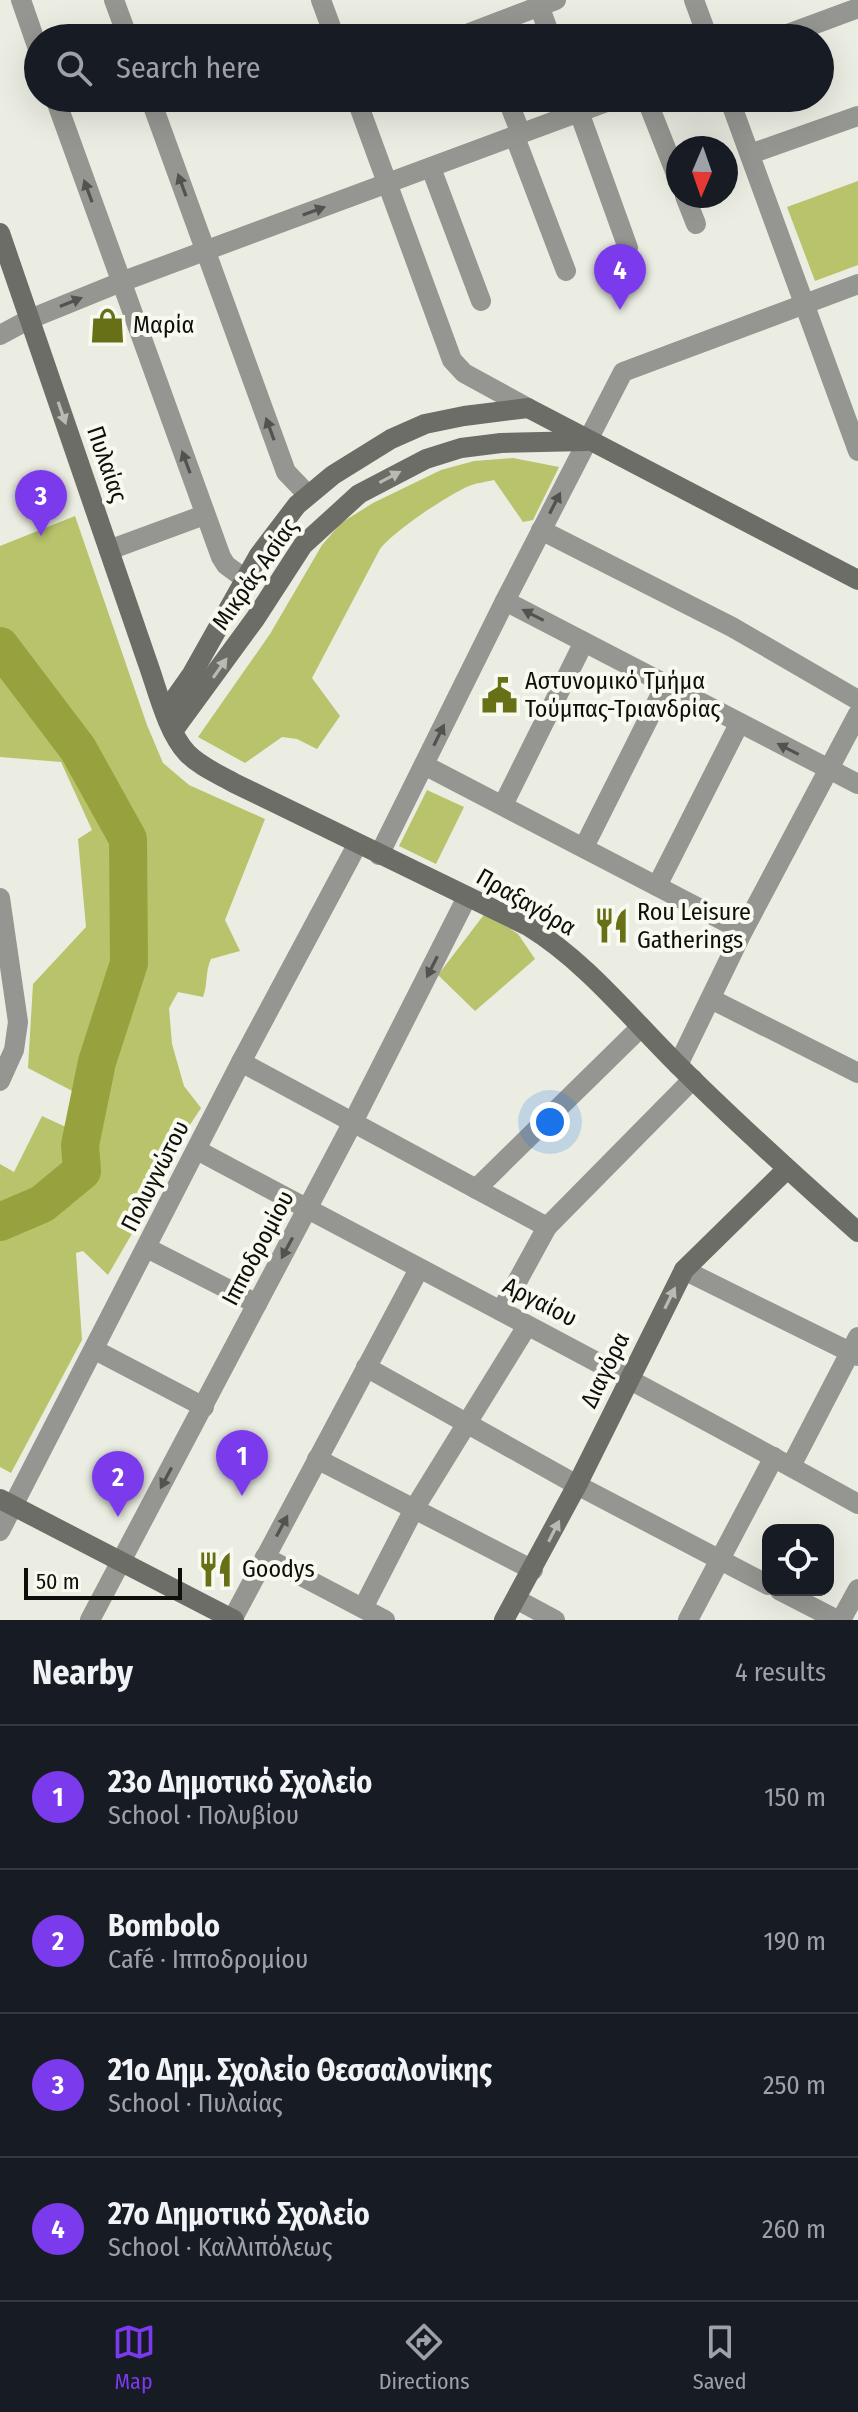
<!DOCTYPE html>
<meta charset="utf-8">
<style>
body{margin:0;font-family:"Fira Sans Condensed",sans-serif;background:#242831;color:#f1f3f6}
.controls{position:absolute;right:24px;bottom:24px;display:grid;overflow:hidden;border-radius:16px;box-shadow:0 8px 32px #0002}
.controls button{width:72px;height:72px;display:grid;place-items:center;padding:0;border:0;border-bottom:2px solid #363941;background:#171b24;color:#f1f3f6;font:40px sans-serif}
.compass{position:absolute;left:666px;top:136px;width:72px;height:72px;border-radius:50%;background:#171b24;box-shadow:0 8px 32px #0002;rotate:182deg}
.scale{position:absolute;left:24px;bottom:20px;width:158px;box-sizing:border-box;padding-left:8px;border:4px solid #0e0e0b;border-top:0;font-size:22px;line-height:28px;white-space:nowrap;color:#0e0e0b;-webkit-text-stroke:6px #f8faef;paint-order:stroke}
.you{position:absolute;left:550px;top:1122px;width:28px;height:28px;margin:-20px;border:6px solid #fff;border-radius:50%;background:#1a73e8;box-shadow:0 0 0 12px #1a73e833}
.badge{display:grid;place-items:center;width:52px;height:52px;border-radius:50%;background:#7c3aed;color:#fff;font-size:26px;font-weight:700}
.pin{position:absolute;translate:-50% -66px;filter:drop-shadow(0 2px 4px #0008)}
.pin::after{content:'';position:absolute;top:42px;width:28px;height:24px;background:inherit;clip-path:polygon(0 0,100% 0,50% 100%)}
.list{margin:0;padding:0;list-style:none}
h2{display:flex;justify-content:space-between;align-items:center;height:104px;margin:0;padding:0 32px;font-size:34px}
h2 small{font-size:26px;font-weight:400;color:#9ea1a6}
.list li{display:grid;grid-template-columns:52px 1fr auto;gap:24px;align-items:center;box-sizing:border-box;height:144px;padding:0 32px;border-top:2px solid #363941}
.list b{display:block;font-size:30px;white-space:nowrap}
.list p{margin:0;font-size:26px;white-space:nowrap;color:#9ea1a6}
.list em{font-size:26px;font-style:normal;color:#9ea1a6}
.icon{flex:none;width:44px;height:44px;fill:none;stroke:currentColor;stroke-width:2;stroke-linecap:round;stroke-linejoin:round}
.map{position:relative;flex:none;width:858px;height:1620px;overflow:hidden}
.search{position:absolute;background:#171b24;box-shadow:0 8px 32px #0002;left:24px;right:24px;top:24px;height:88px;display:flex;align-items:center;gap:20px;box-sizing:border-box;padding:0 28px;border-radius:44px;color:#9ea1a6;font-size:30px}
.sheet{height:680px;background:#171b24}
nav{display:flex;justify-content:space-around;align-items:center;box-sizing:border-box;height:112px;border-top:2px solid #363941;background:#171b24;font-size:22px;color:#9ea1a6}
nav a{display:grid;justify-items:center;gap:4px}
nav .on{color:#7c3aed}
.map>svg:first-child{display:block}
.green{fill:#b8c36b}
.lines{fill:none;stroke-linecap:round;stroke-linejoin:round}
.river{stroke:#97a23f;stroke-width:38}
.street{stroke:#959591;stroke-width:20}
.secondary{stroke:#6c6d66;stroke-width:20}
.oneway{fill:#52524e}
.oneway2{fill:#b9bbb1}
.labels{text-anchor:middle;stroke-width:8;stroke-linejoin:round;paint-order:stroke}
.poi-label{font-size:24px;fill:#0e0e0b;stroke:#f8faef;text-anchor:start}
.street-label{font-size:24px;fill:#0e0e0b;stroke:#f8faef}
</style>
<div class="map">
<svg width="858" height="1620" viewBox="0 0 858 1620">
<rect width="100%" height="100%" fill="#ebede2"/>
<g class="green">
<path d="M858,181V265L815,281L787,207Z"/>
<path d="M513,458L559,467L533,520L523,522L494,480C486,482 476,483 469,486C446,496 394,531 380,549L312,678L340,716L317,749L297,739L282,737L245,763L198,737L270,634L322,545L341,523L373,503L441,470L474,461Z"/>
<path d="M75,516L147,725L163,763L189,785L265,819L225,920L240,951L211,959C205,972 208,984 203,997L178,992L169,1008L172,1044L184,1086L201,1108L182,1137L173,1163L108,1275L83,1251L76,1253L82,1340L11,1473L0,1467V1164L14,1172L42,1116L66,1127L82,1096L28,1068L33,984L86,927L78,839L92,830L61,762L0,757V546Z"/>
<path d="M427,790L464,807L436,864L399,846Z"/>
<path d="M486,912L518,934L535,959L475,1011L438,975Z"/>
</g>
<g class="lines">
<path class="river" d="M0,646L78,749L128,839L129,963L97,1062L80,1145L82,1171L42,1204L0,1222"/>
<g class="street">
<path d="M21,0L38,49"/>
<path d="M114,0L128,38"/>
<path d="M321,0L335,38"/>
<path d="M537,0L551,38"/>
<path d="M694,0L708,38"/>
<path d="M456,38L556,0"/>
<path d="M777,38L858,8"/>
<path d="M55,98L221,557L226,565L245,579"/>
<path d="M150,98L286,472L308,495"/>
<path d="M356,98L452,360L464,373L528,408"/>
<path d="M507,98L521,134"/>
<path d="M574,98L628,248"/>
<path d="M646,98L678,179"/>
<path d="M729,98L858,451"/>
<path d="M515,137L566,271"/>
<path d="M750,154L858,116"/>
<path d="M431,168L481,301"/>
<path d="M685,196L696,224"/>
<path d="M0,335L30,319L121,282L617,98"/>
<path d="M541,530L732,627L858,700"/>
<path d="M109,550L204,515"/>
<path d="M505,601L858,784"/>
<path d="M424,765L743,931"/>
<path d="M503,805L584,642"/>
<path d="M584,847L666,684"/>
<path d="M379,855L505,601L623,372L858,284"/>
<path d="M657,886L739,724"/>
<path d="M0,898L18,1022L14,1050L0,1081"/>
<path d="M711,999L858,1073"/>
<path d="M241,1062L547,1227"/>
<path d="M678,1065L743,931L858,714"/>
<path d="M197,1150C417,1268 640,1382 858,1504"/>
<path d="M476,1189L641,1027"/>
<path d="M147,1248L257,1304"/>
<path d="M684,1270L858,1356"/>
<path d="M501,1311L547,1227L693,1079"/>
<path d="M95,1350L204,1407"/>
<path d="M366,1367L577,1485L768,1585"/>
<path d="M317,1459L533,1570"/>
<path d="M791,1466L858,1337"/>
<path d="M0,1531L241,1062L357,845"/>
<path d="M265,1557L385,1620"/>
<path d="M779,1590L837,1620"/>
<path d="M516,1599L555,1620"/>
<path d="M363,1608L414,1509L527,1326"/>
<path d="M90,1620L353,1122L467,897"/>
<path d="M232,1620L419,1269"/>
<path d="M688,1620L774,1457"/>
<path d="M841,1620L858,1589"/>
</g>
<g class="secondary">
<path d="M0,233L147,661C157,688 167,732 187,753C199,766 218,774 234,783L528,926C585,961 628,1015 675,1062C734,1121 796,1177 858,1232"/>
<path d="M166,711L192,674L259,555L297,505L333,475L391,439L425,424L464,416L528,408L858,580"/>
<path d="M173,731L255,619L303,545L359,494L426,459L461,448L501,443L586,441"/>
<path d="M0,1499L234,1620"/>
<path d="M504,1620L577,1485L684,1270L787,1169"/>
</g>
</g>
<defs><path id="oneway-solid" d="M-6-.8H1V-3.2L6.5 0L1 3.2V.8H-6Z" transform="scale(2)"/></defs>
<g class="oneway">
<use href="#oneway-solid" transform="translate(182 185) rotate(-110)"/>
<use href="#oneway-solid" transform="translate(88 191) rotate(-110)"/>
<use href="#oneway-solid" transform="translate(314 211) rotate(-20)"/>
<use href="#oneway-solid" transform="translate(71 302) rotate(-22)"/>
<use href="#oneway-solid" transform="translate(270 429) rotate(-110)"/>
<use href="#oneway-solid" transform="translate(186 462) rotate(-110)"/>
<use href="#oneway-solid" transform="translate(555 503) rotate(-63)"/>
<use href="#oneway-solid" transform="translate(533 615) rotate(-153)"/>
<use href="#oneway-solid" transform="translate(439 735) rotate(-64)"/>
<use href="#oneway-solid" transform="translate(788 749) rotate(-153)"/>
<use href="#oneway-solid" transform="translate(432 967) rotate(117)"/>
<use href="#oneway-solid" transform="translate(287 1248) rotate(118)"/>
<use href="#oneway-solid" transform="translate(166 1478) rotate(118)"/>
<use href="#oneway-solid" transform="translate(282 1526) rotate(-62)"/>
</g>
<g class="oneway2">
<use href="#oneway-solid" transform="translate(62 413) rotate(71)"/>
<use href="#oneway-solid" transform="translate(390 477) rotate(-28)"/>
<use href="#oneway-solid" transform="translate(220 668) rotate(-55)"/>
<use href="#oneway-solid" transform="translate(670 1298) rotate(-64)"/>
<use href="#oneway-solid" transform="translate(554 1531) rotate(-63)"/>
</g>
<defs>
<symbol id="shop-bare" viewBox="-9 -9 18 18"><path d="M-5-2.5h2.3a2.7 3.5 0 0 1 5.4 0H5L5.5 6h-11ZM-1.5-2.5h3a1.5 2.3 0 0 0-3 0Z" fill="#687017" stroke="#f8faef" stroke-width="2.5" paint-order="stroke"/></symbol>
<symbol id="civic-bare" viewBox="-9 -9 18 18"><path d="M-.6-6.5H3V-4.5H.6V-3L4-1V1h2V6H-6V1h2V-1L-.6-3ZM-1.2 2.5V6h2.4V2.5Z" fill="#687017" stroke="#f8faef" stroke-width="2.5" paint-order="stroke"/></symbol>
<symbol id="restaurant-bare" viewBox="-9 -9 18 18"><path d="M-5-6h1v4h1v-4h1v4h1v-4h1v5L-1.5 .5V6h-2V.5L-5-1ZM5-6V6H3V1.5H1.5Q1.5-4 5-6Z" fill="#687017" stroke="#f8faef" stroke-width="2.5" paint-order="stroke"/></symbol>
</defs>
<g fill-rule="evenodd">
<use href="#shop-bare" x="82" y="300" width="51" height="51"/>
<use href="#civic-bare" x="474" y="670" width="51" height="51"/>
<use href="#restaurant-bare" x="586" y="900" width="51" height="51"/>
<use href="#restaurant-bare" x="190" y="1544" width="51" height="51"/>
</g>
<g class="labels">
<g class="poi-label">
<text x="133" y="333">Μαρία</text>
<text x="525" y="689">Αστυνομικό Τμήμα<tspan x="525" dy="28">Τούμπας-Τριανδρίας</tspan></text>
<text x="637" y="920">Rou Leisure<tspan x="637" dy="28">Gatherings</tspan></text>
<text x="242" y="1577">Goodys</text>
</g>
<g class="street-label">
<text transform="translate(107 464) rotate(71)" y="8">Πυλαίας</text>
<text transform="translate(255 574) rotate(-55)" y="8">Μικράς Ασίας</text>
<text transform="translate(526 902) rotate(30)" y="8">Πραξαγόρα</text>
<text transform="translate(155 1176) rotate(-63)" y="8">Πολυγνώτου</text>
<text transform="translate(258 1248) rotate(-62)" y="8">Ιπποδρομίου</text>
<text transform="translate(540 1302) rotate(27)" y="8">Αργαίου</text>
<text transform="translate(605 1370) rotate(-64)" y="8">Διαγόρα</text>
</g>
</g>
</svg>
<div class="controls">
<button><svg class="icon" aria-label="locate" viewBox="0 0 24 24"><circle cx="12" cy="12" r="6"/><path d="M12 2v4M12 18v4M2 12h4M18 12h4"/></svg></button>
</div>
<svg class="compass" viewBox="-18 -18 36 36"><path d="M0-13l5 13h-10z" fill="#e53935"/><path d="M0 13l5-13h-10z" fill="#9ea1a6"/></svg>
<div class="scale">50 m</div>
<div class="you"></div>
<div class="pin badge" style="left:242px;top:1496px">1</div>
<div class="pin badge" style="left:118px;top:1517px">2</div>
<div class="pin badge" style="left:41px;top:536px">3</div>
<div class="pin badge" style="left:620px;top:310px">4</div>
<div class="search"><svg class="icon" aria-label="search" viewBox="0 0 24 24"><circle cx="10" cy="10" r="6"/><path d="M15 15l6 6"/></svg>Search here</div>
</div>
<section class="sheet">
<h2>Nearby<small>4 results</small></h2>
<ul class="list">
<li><span class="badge">1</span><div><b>23ο Δημοτικό Σχολείο</b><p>School · Πολυβίου</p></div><em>150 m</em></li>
<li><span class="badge">2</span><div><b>Bombolo</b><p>Café · Ιπποδρομίου</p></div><em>190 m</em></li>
<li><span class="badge">3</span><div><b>21ο Δημ. Σχολείο Θεσσαλονίκης</b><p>School · Πυλαίας</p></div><em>250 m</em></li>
<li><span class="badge">4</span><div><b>27ο Δημοτικό Σχολείο</b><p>School · Καλλιπόλεως</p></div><em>260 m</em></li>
</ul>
</section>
<nav>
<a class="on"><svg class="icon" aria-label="map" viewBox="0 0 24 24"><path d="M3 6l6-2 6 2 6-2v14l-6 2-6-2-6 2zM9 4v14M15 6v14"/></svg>Map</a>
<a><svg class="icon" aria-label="directions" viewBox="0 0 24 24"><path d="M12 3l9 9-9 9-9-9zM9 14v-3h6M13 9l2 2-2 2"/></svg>Directions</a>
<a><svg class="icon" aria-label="saved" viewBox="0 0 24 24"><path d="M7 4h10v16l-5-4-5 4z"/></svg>Saved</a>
</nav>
